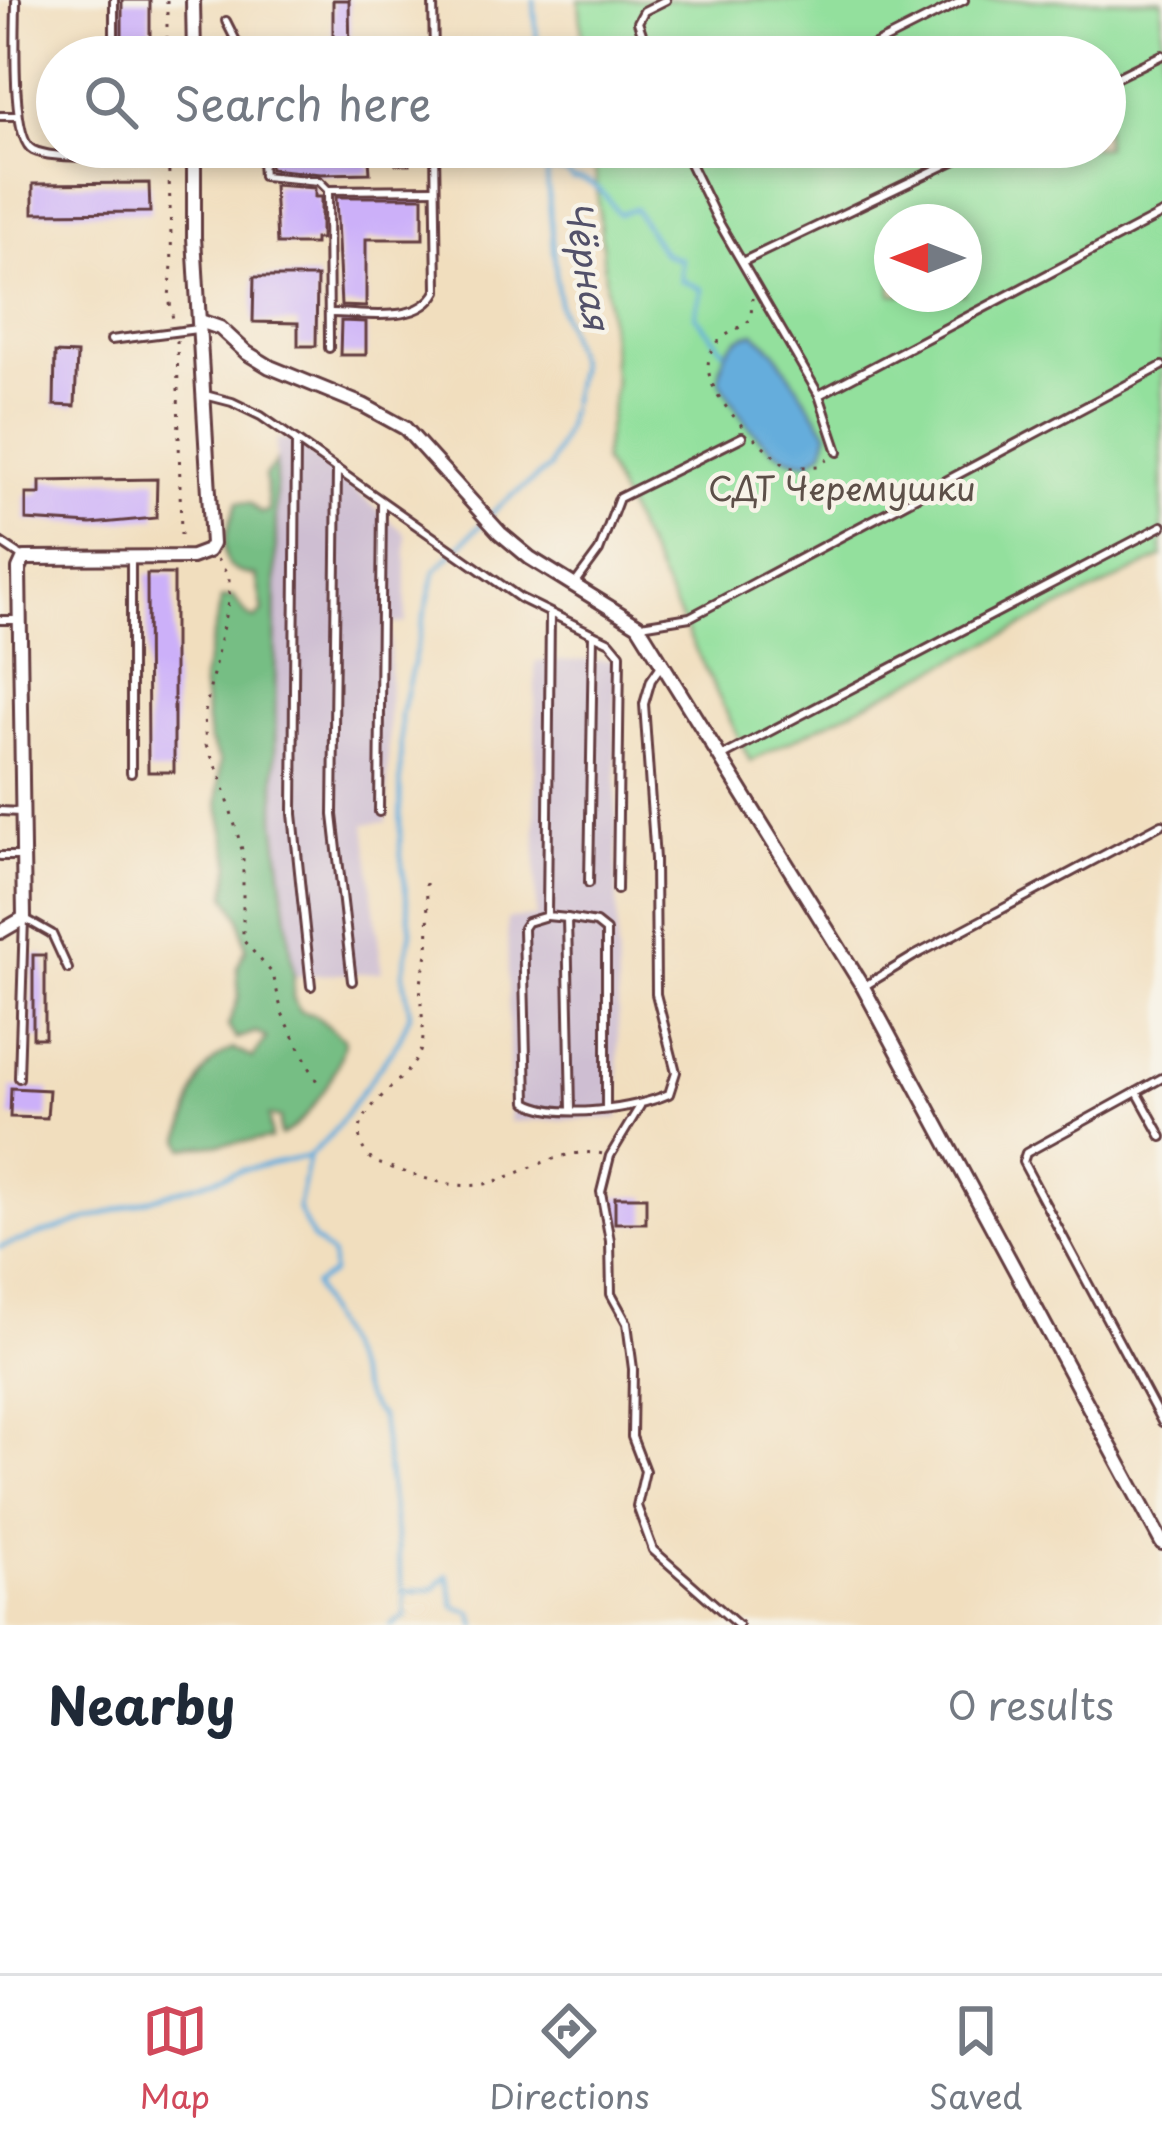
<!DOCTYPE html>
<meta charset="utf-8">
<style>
body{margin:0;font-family:"Playpen Sans",sans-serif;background:#f6f6f7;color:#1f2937}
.compass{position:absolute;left:874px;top:204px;width:108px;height:108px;border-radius:50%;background:#fff;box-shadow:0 6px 18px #0003;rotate:270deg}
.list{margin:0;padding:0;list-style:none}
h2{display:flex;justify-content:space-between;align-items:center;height:156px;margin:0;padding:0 48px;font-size:51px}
h2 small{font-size:39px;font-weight:400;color:#747a83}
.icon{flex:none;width:66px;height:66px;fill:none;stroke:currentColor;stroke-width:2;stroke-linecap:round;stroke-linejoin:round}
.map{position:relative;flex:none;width:1162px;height:1625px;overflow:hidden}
.search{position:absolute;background:#fff;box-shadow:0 6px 18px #0003;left:36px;right:36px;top:36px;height:132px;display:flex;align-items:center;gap:30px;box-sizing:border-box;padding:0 42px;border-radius:66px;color:#747a83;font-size:45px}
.sheet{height:348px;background:#fff}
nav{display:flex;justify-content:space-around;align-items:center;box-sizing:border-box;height:168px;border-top:3px solid #e0e1e3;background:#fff;font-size:33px;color:#747a83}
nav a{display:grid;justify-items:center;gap:6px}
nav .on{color:#d1495b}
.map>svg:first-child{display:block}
.industrial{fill:#cebed2}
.green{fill:#93e09d;stroke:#6e8064;stroke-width:3;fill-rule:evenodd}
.forest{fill:#76be84;stroke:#606e58;stroke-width:3}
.water{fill:#65addc;stroke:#586684;stroke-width:3}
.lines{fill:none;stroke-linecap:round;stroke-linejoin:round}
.stream{stroke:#65addc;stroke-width:4.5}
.building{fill:#ccb0f9}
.service-casing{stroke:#633c41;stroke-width:12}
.minor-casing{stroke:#633c41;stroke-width:18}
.path{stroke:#633c41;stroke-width:3;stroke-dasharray:3 9;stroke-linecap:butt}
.service{stroke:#fff;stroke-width:6}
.minor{stroke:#fff;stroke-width:12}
.labels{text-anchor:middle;stroke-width:9;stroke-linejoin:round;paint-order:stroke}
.park-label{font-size:33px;fill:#5c4f48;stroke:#f7f3e8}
.water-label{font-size:36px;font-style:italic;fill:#535169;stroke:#f7f3e8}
</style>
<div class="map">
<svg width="1162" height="1625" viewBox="0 0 1162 1625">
<rect width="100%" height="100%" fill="#f7f3e8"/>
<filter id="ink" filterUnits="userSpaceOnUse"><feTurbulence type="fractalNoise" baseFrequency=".00833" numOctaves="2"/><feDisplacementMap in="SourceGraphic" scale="24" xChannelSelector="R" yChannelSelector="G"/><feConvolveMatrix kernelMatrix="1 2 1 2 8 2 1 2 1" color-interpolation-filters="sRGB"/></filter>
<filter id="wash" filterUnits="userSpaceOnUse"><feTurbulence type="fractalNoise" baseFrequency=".004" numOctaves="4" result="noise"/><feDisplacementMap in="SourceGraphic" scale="48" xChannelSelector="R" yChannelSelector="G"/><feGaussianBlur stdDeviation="2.7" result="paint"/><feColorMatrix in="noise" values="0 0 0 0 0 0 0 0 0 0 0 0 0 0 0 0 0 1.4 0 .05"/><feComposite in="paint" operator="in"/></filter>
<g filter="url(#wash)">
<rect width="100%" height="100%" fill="#f1debe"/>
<g class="industrial">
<path d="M276,439H294L406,534V623L391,624L387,822L365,824L382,972L294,976L275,820Z"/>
<path d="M615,660L619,1118L510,1122L507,919L536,917L535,661Z"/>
</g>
<path class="green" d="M579,0H1162V557L750,761L603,460L615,385L593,147H1105V57H584ZM892,222H964V294H892Z"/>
<path class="forest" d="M276,462L275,820L294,976L293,997L299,1011L315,1015L344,1039C344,1066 305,1127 280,1136V1118L269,1116L271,1139L185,1148L181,1139C195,1101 192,1067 233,1049L253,1058L266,1038L256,1032L236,1039L228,1026L239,996L237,968L246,949L240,918L226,895L231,864L218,802L220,761L209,740L202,680L222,598L233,597L248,616L255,619L263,612L256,576C248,574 233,573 228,564C219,548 231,517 238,502L250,503L260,513L269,511L265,476Z"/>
<path class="water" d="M754,333L774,350L828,433L824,451L808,462C766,460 737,413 719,379C722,355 728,338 754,333Z"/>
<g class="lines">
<g class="stream">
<path d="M534,0L538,57"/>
<path d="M545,170L566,172C579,185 566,176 583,180C599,185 610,201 619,214L635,209L663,253L681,259V280L702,289L695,316L724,350"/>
<path d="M0,1247L242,1170L309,1156"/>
<path d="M406,1592L433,1589L448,1575L454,1606L472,1613L476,1625"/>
<path d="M390,1625L406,1616L381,1417C360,1398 357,1372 344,1348C333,1327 322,1308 314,1285L332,1273V1256L312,1238L298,1208L309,1156L330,1136L399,1040L410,1014L403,973L411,931L400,849L401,714L435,571L499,506L549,468L566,427L578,365L559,305L544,147"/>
</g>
</g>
<g id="blocks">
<g class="building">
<rect x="122" y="0" width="28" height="57"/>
<path d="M333,0H349L350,57H333Z"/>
<path d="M269,147H418V159H409V164H396V159H369L370,173L321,174L270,169Z"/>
<path d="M149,183L150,212L33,213V184Z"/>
<path d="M274,185L315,188V197H321V239H315V244H277Z"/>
<path d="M336,197H423V239H366V307L341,306Z"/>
<path d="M254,277H317L316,346H298V323L253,322Z"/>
<path d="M341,321L366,322V355H340Z"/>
<path d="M55,353L77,354L75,406L54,405Z"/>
<path d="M157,479L156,518L91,524L26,520V494H40V481Z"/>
<path d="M147,574H174V772H148Z"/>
<rect x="33" y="955" width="12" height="83"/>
<path d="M11,1088L49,1090L47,1118L10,1117Z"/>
<rect x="615" y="1197" width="31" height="26"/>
</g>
</g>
</g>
<g filter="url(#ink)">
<use href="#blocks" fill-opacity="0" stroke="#633c41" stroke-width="3"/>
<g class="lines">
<defs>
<g id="service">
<path d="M16,0C16,27 10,139 33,150C50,158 80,156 100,158L110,155L114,147"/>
<path d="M433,0L434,57"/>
<path d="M226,21L244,57"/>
<path d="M114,57V0"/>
<path d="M650,57L638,22L644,11L666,0"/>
<path d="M851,57L964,0"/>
<path d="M1105,83L1162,55"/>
<path d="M0,116H18"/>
<path d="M261,147L263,176L319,181L328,190"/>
<path d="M682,147L718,221L819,395"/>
<path d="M744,261L983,147"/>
<path d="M331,313C365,313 419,325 437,291L435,147"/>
<path d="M111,340L197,329"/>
<path d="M329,348L328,190L435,189"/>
<path d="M205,395L232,402L261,416L520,598L593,634L589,883"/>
<path d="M296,441L293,814L311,986"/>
<path d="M838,452L819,395L1162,214"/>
<path d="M337,469L333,815L352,981"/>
<path d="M0,542L21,556"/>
<path d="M131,560V773"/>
<path d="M574,585L599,551L619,498L742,437"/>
<path d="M550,614L547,916L567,918L571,1109"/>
<path d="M0,620H17"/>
<path d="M641,625L690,617L1162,366"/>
<path d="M593,634L610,642L620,654L617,890"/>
<path d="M721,757L1162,526"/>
<path d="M0,811L20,812"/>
<path d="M379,812L382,503"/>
<path d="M0,856H20"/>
<path d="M547,916L527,922L523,928L527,1102C560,1121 636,1108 669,1094L676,1072L656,994L655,859L644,704L651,680L660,667"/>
<path d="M567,918L596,923L606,931V1107"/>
<path d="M863,987L914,956L1162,824"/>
<path d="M19,1078L24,918L52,934L68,969"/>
<path d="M1162,1078L1026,1153L1023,1162L1162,1422"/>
<path d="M1137,1092L1162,1137"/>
<path d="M640,1106L610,1156L601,1192L610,1241L611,1294L627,1323L633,1369L632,1437L645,1471L637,1506L653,1550L738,1625"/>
</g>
<g id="minor">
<path d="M193,0L194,57"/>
<path d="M200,321L220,328L247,353L270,367L363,405L405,428L500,533L530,558L638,625L863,987L1162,1543"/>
<path d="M0,932L24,918L19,569L24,558L192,557L208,551L212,544L194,237V147"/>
</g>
</defs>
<use href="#service" class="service-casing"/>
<use href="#minor" class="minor-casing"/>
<g class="path">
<path d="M167,0V57"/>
<path d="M168,147L172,265L169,297L174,325"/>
<path d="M177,340L181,536"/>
<path d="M742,426C724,405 691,369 719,341C728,332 741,328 751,319L752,298"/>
<path d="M754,438L788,468L818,466L832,456"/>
<path d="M217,559L229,577V597L204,717L206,745L220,774L243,853V940L273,974L282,1013L317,1082"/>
<path d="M426,883C427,904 430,927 428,948C426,961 422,973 421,985C418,1009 430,1036 417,1058C398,1091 330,1121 374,1162C408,1172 449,1191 485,1184C523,1175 562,1146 603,1154"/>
</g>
<use href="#service" class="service"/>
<use href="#minor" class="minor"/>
</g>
</g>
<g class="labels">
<g class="park-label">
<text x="842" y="501">СДТ Черемушки</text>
</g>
<g class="water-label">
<text transform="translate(587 265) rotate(81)" y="13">Чёрная</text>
</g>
</g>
</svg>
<svg class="compass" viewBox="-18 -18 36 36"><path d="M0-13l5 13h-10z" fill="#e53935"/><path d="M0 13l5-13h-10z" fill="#747a83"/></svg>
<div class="search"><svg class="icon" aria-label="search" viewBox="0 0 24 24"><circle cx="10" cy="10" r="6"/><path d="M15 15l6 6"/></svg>Search here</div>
</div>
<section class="sheet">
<h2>Nearby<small>0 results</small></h2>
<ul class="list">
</ul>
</section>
<nav>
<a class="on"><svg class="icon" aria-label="map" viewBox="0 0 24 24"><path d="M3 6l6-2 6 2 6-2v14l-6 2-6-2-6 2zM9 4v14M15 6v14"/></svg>Map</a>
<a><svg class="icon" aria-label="directions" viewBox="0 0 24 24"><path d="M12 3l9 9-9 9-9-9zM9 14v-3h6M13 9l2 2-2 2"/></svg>Directions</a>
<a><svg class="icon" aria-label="saved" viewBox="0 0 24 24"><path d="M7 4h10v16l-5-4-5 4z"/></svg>Saved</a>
</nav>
